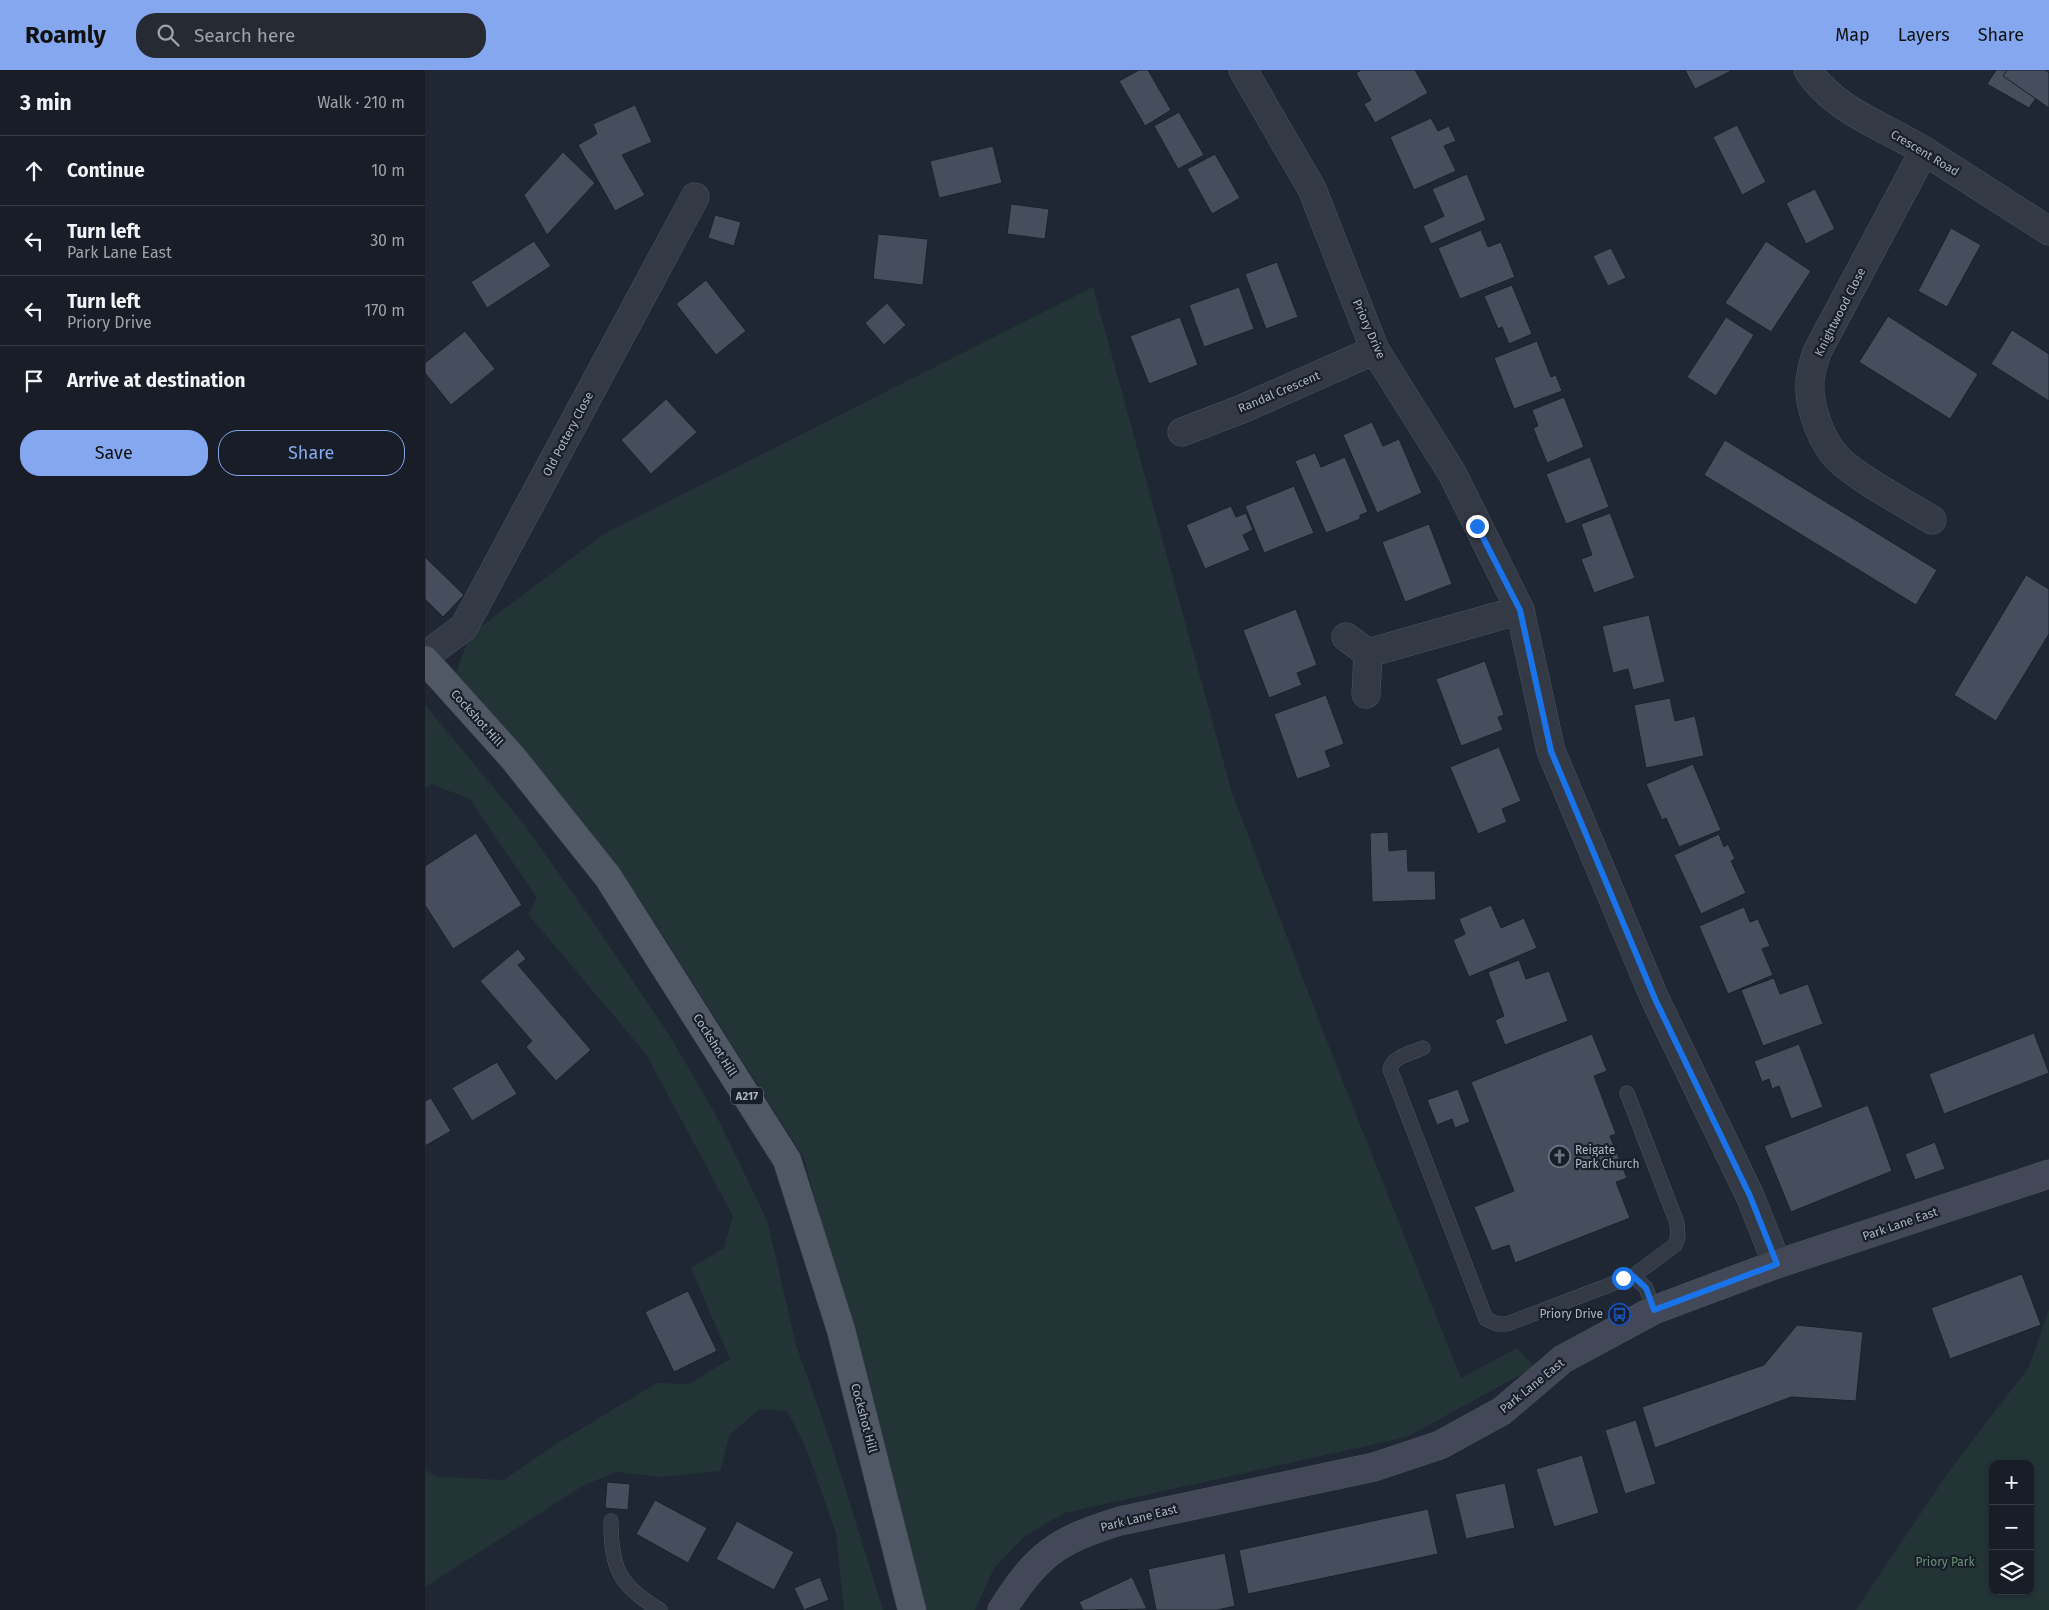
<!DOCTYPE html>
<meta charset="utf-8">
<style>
body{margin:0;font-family:"Fira Sans",sans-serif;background:#252a33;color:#f1f3f6}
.controls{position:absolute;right:15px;bottom:15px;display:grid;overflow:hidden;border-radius:10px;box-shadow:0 1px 4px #0004}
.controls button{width:45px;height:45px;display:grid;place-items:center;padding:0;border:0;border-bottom:1px solid #363b44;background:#181d27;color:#f1f3f6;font:25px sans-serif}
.stop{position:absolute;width:15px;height:15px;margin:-11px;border:4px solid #1a73e8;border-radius:50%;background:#fff}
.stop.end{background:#1a73e8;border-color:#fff;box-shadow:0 1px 5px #0008}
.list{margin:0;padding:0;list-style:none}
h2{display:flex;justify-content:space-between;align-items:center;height:65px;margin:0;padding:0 20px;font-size:21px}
h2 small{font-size:16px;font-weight:400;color:#9fa2a7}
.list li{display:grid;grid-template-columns:32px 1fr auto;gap:15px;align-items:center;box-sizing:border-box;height:70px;padding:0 20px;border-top:1px solid #363b44}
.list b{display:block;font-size:19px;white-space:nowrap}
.list p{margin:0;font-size:16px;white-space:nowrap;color:#9fa2a7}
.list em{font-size:16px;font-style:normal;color:#9fa2a7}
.actions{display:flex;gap:10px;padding:15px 20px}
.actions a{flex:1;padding:11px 0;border:1px solid #84a7f0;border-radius:20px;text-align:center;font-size:18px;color:#84a7f0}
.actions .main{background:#84a7f0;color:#111}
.icon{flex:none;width:28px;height:28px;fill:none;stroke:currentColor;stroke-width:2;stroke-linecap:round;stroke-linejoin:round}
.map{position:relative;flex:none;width:1624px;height:1540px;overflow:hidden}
header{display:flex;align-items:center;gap:30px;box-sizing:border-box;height:70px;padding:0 25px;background:#84a7f0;color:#111}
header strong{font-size:24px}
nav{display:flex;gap:28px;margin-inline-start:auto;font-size:18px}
.search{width:350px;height:45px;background:#252a33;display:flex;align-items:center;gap:12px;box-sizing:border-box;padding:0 18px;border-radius:20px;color:#9fa2a7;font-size:19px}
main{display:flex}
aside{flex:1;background:#181d27}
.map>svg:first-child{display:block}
.green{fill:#233436;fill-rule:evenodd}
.building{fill:#464e5e;stroke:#1b212b}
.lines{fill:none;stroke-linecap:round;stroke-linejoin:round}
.lane-casing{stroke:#4e5460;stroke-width:15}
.street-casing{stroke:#4e5460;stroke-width:29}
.secondary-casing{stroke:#4e5460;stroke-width:29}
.primary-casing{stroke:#3d434e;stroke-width:29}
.lane{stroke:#333945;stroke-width:14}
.street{stroke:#333945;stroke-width:28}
.secondary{stroke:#424857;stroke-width:28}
.primary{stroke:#515865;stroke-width:28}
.route{stroke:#1a73e8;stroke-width:6}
.labels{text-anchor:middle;stroke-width:4.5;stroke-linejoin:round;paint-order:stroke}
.shield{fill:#191f29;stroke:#818794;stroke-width:1}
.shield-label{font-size:11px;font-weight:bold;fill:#adb4c2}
.street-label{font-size:12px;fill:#adb4c2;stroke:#191f29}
.poi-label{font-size:12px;fill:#adb4c2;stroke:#191f29;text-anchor:start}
.park-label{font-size:12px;fill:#679073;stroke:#191f29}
</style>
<header>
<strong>Roamly</strong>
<div class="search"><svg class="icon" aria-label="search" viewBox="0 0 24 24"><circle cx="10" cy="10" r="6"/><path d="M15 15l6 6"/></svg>Search here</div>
<nav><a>Map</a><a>Layers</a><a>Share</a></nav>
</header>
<main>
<aside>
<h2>3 min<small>Walk · 210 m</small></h2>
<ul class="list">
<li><svg class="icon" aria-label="ahead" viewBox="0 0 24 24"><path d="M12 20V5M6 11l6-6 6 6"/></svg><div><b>Continue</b></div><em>10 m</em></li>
<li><svg class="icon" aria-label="left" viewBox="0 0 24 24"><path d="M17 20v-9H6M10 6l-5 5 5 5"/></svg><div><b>Turn left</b><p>Park Lane East</p></div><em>30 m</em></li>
<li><svg class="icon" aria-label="left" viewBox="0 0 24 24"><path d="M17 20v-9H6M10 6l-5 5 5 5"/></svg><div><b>Turn left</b><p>Priory Drive</p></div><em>170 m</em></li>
<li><svg class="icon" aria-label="arrive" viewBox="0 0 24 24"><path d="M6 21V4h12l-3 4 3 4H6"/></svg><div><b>Arrive at destination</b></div></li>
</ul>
<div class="actions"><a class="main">Save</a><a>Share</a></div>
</aside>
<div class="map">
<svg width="1624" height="1540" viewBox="0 0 1624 1540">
<rect width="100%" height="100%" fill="#202734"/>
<g class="green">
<path d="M668,217L807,723L901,969L1036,1308L1092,1278L1109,1297L982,1367L639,1443L600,1466L569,1498L550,1540H498L489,1494L379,1088L214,828L31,603L45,565L179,464Z"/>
<path d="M0,635L98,753L159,839L245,966L292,1047L342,1150L371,1275L407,1376L458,1540H419L411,1463L380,1375L362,1341L335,1339L305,1364L295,1401L237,1407L192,1402L159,1415L0,1517V1400L13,1407L79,1410L131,1374L232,1313L264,1314L305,1289L266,1198L299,1178L308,1146L221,984L103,844L112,828L45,729L6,714L0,719Z"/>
<path d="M1624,1239V1540H1431L1525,1400L1604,1297ZM1568,1394H1605V1521H1568Z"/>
</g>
<g class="building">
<path d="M714,0H723L746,40L720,56L694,11Z"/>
<path d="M936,0H990L1003,23L950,53L939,34L946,30L931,3Z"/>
<path d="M1260,0H1306V1L1270,19Z"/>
<path d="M1571,0H1624V10L1604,38L1562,14Z"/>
<path d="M1582,0H1620L1624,3V38L1578,6Z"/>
<path d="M210,35L227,72L197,85L220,125L190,141L153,75L172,64L168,54Z"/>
<path d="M754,42L779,85L753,99L729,56Z"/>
<path d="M1006,48L1013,61L1024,56L1031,71L1019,76L1031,101L989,120L965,67Z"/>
<path d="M1312,55L1341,112L1317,125L1288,67Z"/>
<path d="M568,76L577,113L514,128L505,91Z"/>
<path d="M138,82L170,113L122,165L99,125Z"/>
<path d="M790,84L815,128L787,144L762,99Z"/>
<path d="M1042,104L1061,150L1006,174L998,156L1019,146L1007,119Z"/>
<path d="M1390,119L1410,159L1381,174L1361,133Z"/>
<path d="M586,134L624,139L620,169L582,164Z"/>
<path d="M290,145L316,152L309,176L283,168Z"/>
<path d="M1526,158L1556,175L1522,237L1493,221Z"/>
<path d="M1056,160L1063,177L1076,172L1090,207L1035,229L1013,178Z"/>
<path d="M453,164L503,169L498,215L448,209Z"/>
<path d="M109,171L126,196L62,238L46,212Z"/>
<path d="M1341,171L1386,201L1346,262L1300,233Z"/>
<path d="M1186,178L1201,208L1183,216L1168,186Z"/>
<path d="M852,192L873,247L841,259L820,204Z"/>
<path d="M281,210L321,261L291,285L251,234Z"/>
<path d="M1087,215L1107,264L1084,274L1077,257L1073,259L1059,226Z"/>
<path d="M814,217L829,259L779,277L764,235Z"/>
<path d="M462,233L481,255L459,275L440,253Z"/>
<path d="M1463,246L1553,304L1525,349L1434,292Z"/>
<path d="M755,247L773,295L724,314L705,266Z"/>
<path d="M1301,247L1329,265L1291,326L1262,307Z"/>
<path d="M1587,260L1624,284V331L1566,294Z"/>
<path d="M40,261L70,299L26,335L0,303V293Z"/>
<path d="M1112,271L1126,307L1131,305L1137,321L1089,339L1069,288Z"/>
<path d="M1139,327L1159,377L1122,393L1108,358L1113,356L1107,340Z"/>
<path d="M241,329L272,362L226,404L196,370Z"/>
<path d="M947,352L958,376L974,369L997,423L952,443L918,365Z"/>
<path d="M1300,370L1512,500L1491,535L1279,405Z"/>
<path d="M890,383L896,397L920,387L943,442L935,445V449L901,463L870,391Z"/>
<path d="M1165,387L1184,437L1141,454L1121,404Z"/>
<path d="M869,416L889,463L839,483L820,436Z"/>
<path d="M806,436L811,447L821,443L828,460L818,465L825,480L780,499L761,455Z"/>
<path d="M1185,443L1210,508L1169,523L1156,489L1167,485L1156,454Z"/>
<path d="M1004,454L1027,514L980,532L957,472Z"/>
<path d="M0,487L39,525L18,547L0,529Z"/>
<path d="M1601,505L1624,519V564L1571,651L1529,625Z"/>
<path d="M871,539L892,595L872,603L877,615L844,628L818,560Z"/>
<path d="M1224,545L1240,612L1208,620L1203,599L1188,603L1177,556Z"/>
<path d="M1060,591L1079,645L1073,647L1078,660L1036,676L1011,609Z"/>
<path d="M901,625L919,674L900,681L906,697L872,709L849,644Z"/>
<path d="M1245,628L1250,651L1270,646L1279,686L1221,698L1209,635Z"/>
<path d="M1074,677L1096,731L1077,739L1082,752L1053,764L1025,697Z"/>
<path d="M1268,694L1296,760L1254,777L1241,748L1237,750L1221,714Z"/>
<path d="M963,762L964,781L982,779L983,801H1010L1011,830L947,832L945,763Z"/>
<path d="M51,763L97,835L28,879L0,835V796Z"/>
<path d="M1294,764L1299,777L1303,774L1310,789L1306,791L1321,823L1276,844L1249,785Z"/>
<path d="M1066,835L1076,858L1099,848L1112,878L1044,907L1028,870L1040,864L1034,849Z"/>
<path d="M1319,837L1325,852L1333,849L1345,876L1337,879L1348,905L1303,924L1274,856Z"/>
<path d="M93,879L101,889L93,895L166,980L131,1011L101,977L107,971L55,911Z"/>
<path d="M1094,890L1101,909L1124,901L1143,951L1080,975L1070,950L1079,946L1063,902Z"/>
<path d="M1349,908L1355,924L1383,914L1398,954L1338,976L1316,920Z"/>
<path d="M1609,963L1624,1003L1519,1044L1504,1004Z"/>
<path d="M1167,964L1182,1001L1169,1006L1191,1064L1185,1066L1202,1108L1191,1112L1205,1148L1090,1193L1084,1175L1067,1181L1049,1137L1089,1121L1046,1012Z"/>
<path d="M1374,974L1398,1037L1366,1049L1354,1016L1347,1019L1344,1009L1337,1012L1329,991Z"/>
<path d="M72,992L92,1024L47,1051L27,1018Z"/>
<path d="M1033,1019L1045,1052L1030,1058L1027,1049L1012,1055L1002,1030Z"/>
<path d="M6,1028L26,1061L0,1076V1031Z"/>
<path d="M1443,1035L1467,1101L1366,1142L1339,1076Z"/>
<path d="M1510,1072L1520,1099L1490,1110L1480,1084Z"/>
<path d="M1597,1204L1616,1255L1525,1289L1506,1238Z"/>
<path d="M263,1221L292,1281L249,1302L220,1242Z"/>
<path d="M1372,1255L1438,1262L1431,1331L1366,1327L1230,1378L1217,1337L1339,1295Z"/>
<path d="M1211,1350L1231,1414L1200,1424L1180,1360Z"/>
<path d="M1157,1385L1174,1443L1129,1457L1111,1399Z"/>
<path d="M182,1412L205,1414L203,1440L180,1438Z"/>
<path d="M1080,1413L1090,1458L1041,1469L1030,1424Z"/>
<path d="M230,1430L282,1458L263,1493L211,1464Z"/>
<path d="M1003,1439L1013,1484L823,1524L814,1480Z"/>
<path d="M312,1451L369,1482L349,1520L291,1489Z"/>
<path d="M800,1483L810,1536L792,1540H731L723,1499Z"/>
<path d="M395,1507L404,1530L379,1540L369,1518Z"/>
<path d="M707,1507L722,1539L658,1540L654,1532Z"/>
</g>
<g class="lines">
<defs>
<g id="lane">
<path d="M998,978C987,983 968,986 965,999L1061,1249L1072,1254H1082L1208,1206L1221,1218L1229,1240"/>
<path d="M1202,1023L1252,1153L1253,1167L1250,1175L1208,1206"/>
<path d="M186,1451C186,1498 194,1516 235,1540"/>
</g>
<g id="street">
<path d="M818,0L887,119L950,280L1027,403L1095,540L1126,681L1230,929L1325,1126L1352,1194"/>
<path d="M1383,0C1409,41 1461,57 1501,82C1542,108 1583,135 1624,161"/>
<path d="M1499,81L1392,282C1390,289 1387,296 1386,304C1381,329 1393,363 1408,383C1424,404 1483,435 1507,450"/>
<path d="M757,362L817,339L950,280"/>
<path d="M921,567L943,583"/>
<path d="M0,586L39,557L270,127"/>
<path d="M941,624L943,583L1095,540"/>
</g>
<path id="secondary" d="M577,1540C612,1484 633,1470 695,1451L949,1397L1015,1375L1077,1341L1138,1289L1229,1240L1352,1194L1624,1104"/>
<path id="primary" d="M0,590L88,688L183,807L362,1090L416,1260L487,1540"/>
</defs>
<use href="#lane" class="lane-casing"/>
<use href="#street" class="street-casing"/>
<use href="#secondary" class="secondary-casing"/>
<use href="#primary" class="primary-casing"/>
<use href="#lane" class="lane"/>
<use href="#street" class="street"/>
<use href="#secondary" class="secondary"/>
<use href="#primary" class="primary"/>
</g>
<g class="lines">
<path class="route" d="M1052,456L1095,540L1126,681L1230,929L1325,1126L1352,1194L1229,1240L1221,1218L1208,1206L1198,1208"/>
</g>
<defs>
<symbol id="church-ring" viewBox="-11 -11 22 22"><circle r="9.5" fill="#191f29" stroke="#6b7280" stroke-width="1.5"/><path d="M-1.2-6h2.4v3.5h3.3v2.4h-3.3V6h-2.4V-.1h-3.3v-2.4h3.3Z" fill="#6b7280"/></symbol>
<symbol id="bus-ring" viewBox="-11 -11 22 22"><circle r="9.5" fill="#191f29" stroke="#1a4fb4" stroke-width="1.5"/><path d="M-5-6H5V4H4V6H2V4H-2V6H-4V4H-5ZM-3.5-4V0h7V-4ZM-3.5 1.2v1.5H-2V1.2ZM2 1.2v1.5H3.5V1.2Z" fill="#1a4fb4"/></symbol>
</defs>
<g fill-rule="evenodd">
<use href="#church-ring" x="1122" y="1074" width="25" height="25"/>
<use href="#bus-ring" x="1182" y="1232" width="25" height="25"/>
</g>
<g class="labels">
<rect class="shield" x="306" y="1017.5" width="32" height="17" rx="4"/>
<g class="shield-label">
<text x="322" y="1030">A217</text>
</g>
<g class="street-label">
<text transform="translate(1500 83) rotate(31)" y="4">Crescent Road</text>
<text transform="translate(1415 242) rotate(-63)" y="4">Knightwood Close</text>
<text transform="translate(944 259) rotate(66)" y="4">Priory Drive</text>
<text transform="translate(854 322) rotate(-23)" y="4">Randal Crescent</text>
<text transform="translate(143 364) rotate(-62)" y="4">Old Pottery Close</text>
<text transform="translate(52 648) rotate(48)" y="4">Cockshot Hill</text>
<text transform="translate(290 975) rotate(58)" y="4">Cockshot Hill</text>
<text transform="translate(1475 1154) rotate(-19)" y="4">Park Lane East</text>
<text transform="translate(1107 1316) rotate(-39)" y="4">Park Lane East</text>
<text transform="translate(439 1348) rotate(75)" y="4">Cockshot Hill</text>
<text transform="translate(714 1448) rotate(-14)" y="4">Park Lane East</text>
</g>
<g class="poi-label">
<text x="1150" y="1084">Reigate<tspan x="1150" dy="14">Park Church</tspan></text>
<text x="1178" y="1248" text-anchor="end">Priory Drive</text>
</g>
<g class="park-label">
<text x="1520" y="1496">Priory Park</text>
</g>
</g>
</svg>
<div class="controls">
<button>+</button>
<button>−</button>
<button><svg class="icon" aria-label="layers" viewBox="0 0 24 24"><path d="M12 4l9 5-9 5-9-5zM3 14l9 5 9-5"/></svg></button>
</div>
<div class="stop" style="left:1198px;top:1208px"></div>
<div class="stop end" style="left:1052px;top:456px"></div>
</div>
</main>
